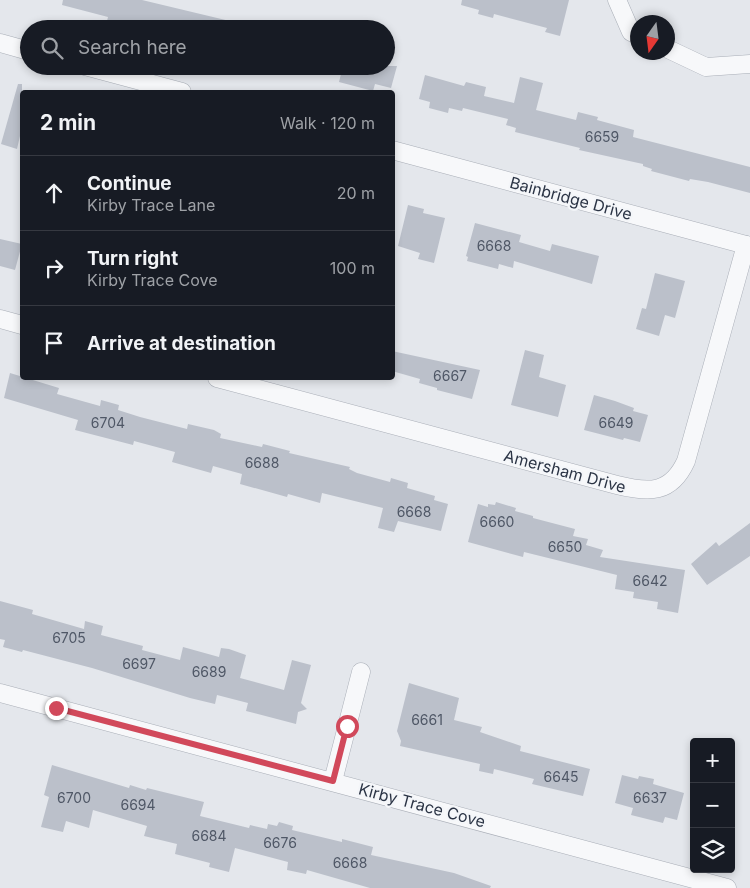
<!DOCTYPE html>
<meta charset="utf-8">
<style>
body{margin:0;font-family:Inter,sans-serif;background:#20242c;color:#f1f3f6}
.controls{position:absolute;right:15px;bottom:15px;display:grid;overflow:hidden;border-radius:5px;box-shadow:0 2px 8px #0003}
.controls button{width:45px;height:45px;display:grid;place-items:center;padding:0;border:0;border-bottom:1px solid #363941;background:#171b24;color:#f1f3f6;font:25px sans-serif}
.compass{position:absolute;left:630px;top:15px;width:45px;height:45px;border-radius:50%;background:#171b24;box-shadow:0 2px 8px #0003;rotate:194deg}
.stop{position:absolute;width:15px;height:15px;margin:-11px;border:4px solid #d1495b;border-radius:50%;background:#fff}
.stop.end{background:#d1495b;border-color:#fff;box-shadow:0 1px 5px #0008}
.list{margin:0;padding:0;list-style:none}
h2{display:flex;justify-content:space-between;align-items:center;height:65px;margin:0;padding:0 20px;font-size:21px}
h2 small{font-size:16px;font-weight:400;color:#9ea1a6}
.list li{display:grid;grid-template-columns:32px 1fr auto;gap:15px;align-items:center;box-sizing:border-box;height:75px;padding:0 20px;border-top:1px solid #363941}
.list b{display:block;font-size:19px;white-space:nowrap}
.list p{margin:0;font-size:16px;white-space:nowrap;color:#9ea1a6}
.list em{font-size:16px;font-style:normal;color:#9ea1a6}
.icon{flex:none;width:28px;height:28px;fill:none;stroke:currentColor;stroke-width:2;stroke-linecap:round;stroke-linejoin:round}
.map{position:relative;flex:none;width:750px;height:888px;overflow:hidden}
.search{position:absolute;background:#171b24;box-shadow:0 2px 8px #0003;left:20px;top:20px;width:375px;height:55px;display:flex;align-items:center;gap:12px;box-sizing:border-box;padding:0 18px;border-radius:28px;color:#9ea1a6;font-size:19px}
.panel{position:absolute;background:#171b24;box-shadow:0 2px 8px #0003;left:20px;top:90px;width:375px;height:290px;border-radius:5px}
.map>svg:first-child{display:block}
.building{fill:#bbc0ca}
.lines{fill:none;stroke-linecap:round;stroke-linejoin:round}
.street-casing{stroke:#a9aeb7;stroke-width:19}
.street{stroke:#f7f8fa;stroke-width:18}
.route{stroke:#d1495b;stroke-width:6}
.labels{text-anchor:middle;stroke-width:4.5;stroke-linejoin:round;paint-order:stroke}
.number-label{font-size:14px;fill:#4f5766}
.street-label{font-size:16px;fill:#2b3445;stroke:#f4f6f9}
</style>
<div class="map">
<svg width="750" height="888" viewBox="0 0 750 888">
<rect width="100%" height="100%" fill="#e4e7ec"/>
<g class="building">
<path d="M63,0H142L238,23L237,29H122L106,25L108,17L62,5Z"/>
<path d="M462,0H569L560,36L545,32L547,28L494,14L493,18L478,14L479,10L461,5Z"/>
<path d="M343,66H397L391,88L375,84L373,91L339,82Z"/>
<path d="M425,75L464,86L466,82L486,87L484,96L514,103L520,77L543,83L536,110L576,120L578,112L598,117L597,120L634,130L633,137L750,167V193L708,182L690,179L689,181L651,171L652,169L643,166V164L579,150L580,148L515,132L516,128L506,125L508,119L463,108L462,111L449,108L448,113L429,108L430,102L419,99Z"/>
<path d="M18,84H22V136H20L17,149L1,144Z"/>
<path d="M408,205L424,209L423,213L445,218L434,263L418,259L420,253L398,246Z"/>
<path d="M475,223L521,235L519,242L550,251L552,244L599,256L592,284L514,261L513,268L499,264L498,269L467,261L468,257L466,256Z"/>
<path d="M0,239L22,244L15,270L0,266Z"/>
<path d="M655,273L685,281L675,318L665,315L659,336L636,329L642,308L646,309Z"/>
<path d="M525,350L544,355L539,377L566,385L558,417L511,405Z"/>
<path d="M392,351L480,370L472,399L437,390V388L419,383L420,379L392,371Z"/>
<path d="M10,373L59,388L57,394L100,406L101,400L119,405L118,410L140,417L187,429L188,424L214,430L221,434L220,438L262,447L263,444L290,451L289,453L350,467L349,469L357,473L390,482L391,478L408,483L407,488L435,496L434,500L448,504L441,531L398,521L394,532L378,528L383,508L322,493L320,503L288,494L287,497L240,484L242,474L213,466L211,473L172,462L175,452L134,441L133,445L75,430L78,420L4,398Z"/>
<path d="M594,395L615,401L634,408L633,411L648,415L640,442L624,438L623,440L584,430Z"/>
<path d="M496,502L516,508L515,511L533,516V518L575,529L573,536L588,539L586,545L603,550L600,557L685,570L678,613L657,609L658,602L633,598L634,592L615,589L617,575L524,552L523,557L468,542L478,504L488,507V504L495,505Z"/>
<path d="M750,523V556L707,585L691,564L716,542L719,546Z"/>
<path d="M0,601L33,610L32,614L84,629L85,621L103,626L101,635L143,646L142,650L180,660L183,647L219,657L221,648L229,649L246,655L240,678L284,690L292,660L311,665L301,703L307,709L298,712L296,724L246,711L248,703L217,695L215,704L190,698L92,668L23,650L22,652L3,647L5,640L0,639Z"/>
<path d="M409,683L459,698L454,720L482,727L480,732L521,746L520,751L590,769L583,796L532,784L534,779L494,769L493,774L479,771L480,764L400,746L401,741L397,731Z"/>
<path d="M52,765L129,788L130,785L146,790L147,788L204,802L200,816L249,828L250,825L267,829L268,824L277,826L279,822L293,826L292,830L342,842V839L373,847L371,855L454,873L491,886L490,888H370L307,870L306,874L287,870L288,862L235,848L229,872L209,867L210,863L175,854L177,844L144,836L147,826L93,810L89,828L66,821L63,832L41,827L49,797L44,795Z"/>
<path d="M622,775L638,779L639,776L654,779L653,784L684,793L677,820L665,817L663,823L631,815L633,808L615,803Z"/>
</g>
<g class="lines">
<defs>
<g id="street">
<path d="M617,0L631,32L638,35"/>
<path d="M0,43L29,51"/>
<path d="M668,49L706,67L750,64"/>
<path d="M85,66L182,92"/>
<path d="M392,150L750,246"/>
<path d="M0,319L22,325"/>
<path d="M217,378L617,485C649,493 671,494 686,461L746,245"/>
<path d="M0,693L727,888"/>
<path d="M333,781L361,672"/>
</g>
</defs>
<use href="#street" class="street-casing"/>
<use href="#street" class="street"/>
</g>
<g class="lines">
<path class="route" d="M56,708L333,781L347,726"/>
</g>
<g class="labels">
<g class="number-label">
<text x="602" y="142">6659</text>
<text x="494" y="251">6668</text>
<text x="450" y="381">6667</text>
<text x="108" y="428">6704</text>
<text x="616" y="428">6649</text>
<text x="262" y="468">6688</text>
<text x="414" y="517">6668</text>
<text x="497" y="527">6660</text>
<text x="565" y="552">6650</text>
<text x="650" y="586">6642</text>
<text x="69" y="643">6705</text>
<text x="139" y="669">6697</text>
<text x="209" y="677">6689</text>
<text x="427" y="725">6661</text>
<text x="561" y="782">6645</text>
<text x="74" y="803">6700</text>
<text x="650" y="803">6637</text>
<text x="138" y="810">6694</text>
<text x="209" y="841">6684</text>
<text x="280" y="848">6676</text>
<text x="350" y="868">6668</text>
</g>
<g class="street-label">
<text transform="translate(571 198) rotate(15)" y="6">Bainbridge Drive</text>
<text transform="translate(565 471) rotate(15)" y="6">Amersham Drive</text>
<text transform="translate(422 805) rotate(15)" y="6">Kirby Trace Cove</text>
</g>
</g>
</svg>
<div class="controls">
<button>+</button>
<button>−</button>
<button><svg class="icon" aria-label="layers" viewBox="0 0 24 24"><path d="M12 4l9 5-9 5-9-5zM3 14l9 5 9-5"/></svg></button>
</div>
<svg class="compass" viewBox="-18 -18 36 36"><path d="M0-13l5 13h-10z" fill="#e53935"/><path d="M0 13l5-13h-10z" fill="#9ea1a6"/></svg>
<div class="stop" style="left:347px;top:726px"></div>
<div class="stop end" style="left:56px;top:708px"></div>
<div class="search"><svg class="icon" aria-label="search" viewBox="0 0 24 24"><circle cx="10" cy="10" r="6"/><path d="M15 15l6 6"/></svg>Search here</div>
<section class="panel">
<h2>2 min<small>Walk · 120 m</small></h2>
<ul class="list">
<li><svg class="icon" aria-label="ahead" viewBox="0 0 24 24"><path d="M12 20V5M6 11l6-6 6 6"/></svg><div><b>Continue</b><p>Kirby Trace Lane</p></div><em>20 m</em></li>
<li><svg class="icon" aria-label="right" viewBox="0 0 24 24"><path d="M7 20v-9h11M14 6l5 5-5 5"/></svg><div><b>Turn right</b><p>Kirby Trace Cove</p></div><em>100 m</em></li>
<li><svg class="icon" aria-label="arrive" viewBox="0 0 24 24"><path d="M6 21V4h12l-3 4 3 4H6"/></svg><div><b>Arrive at destination</b></div></li>
</ul>
</section>
</div>
